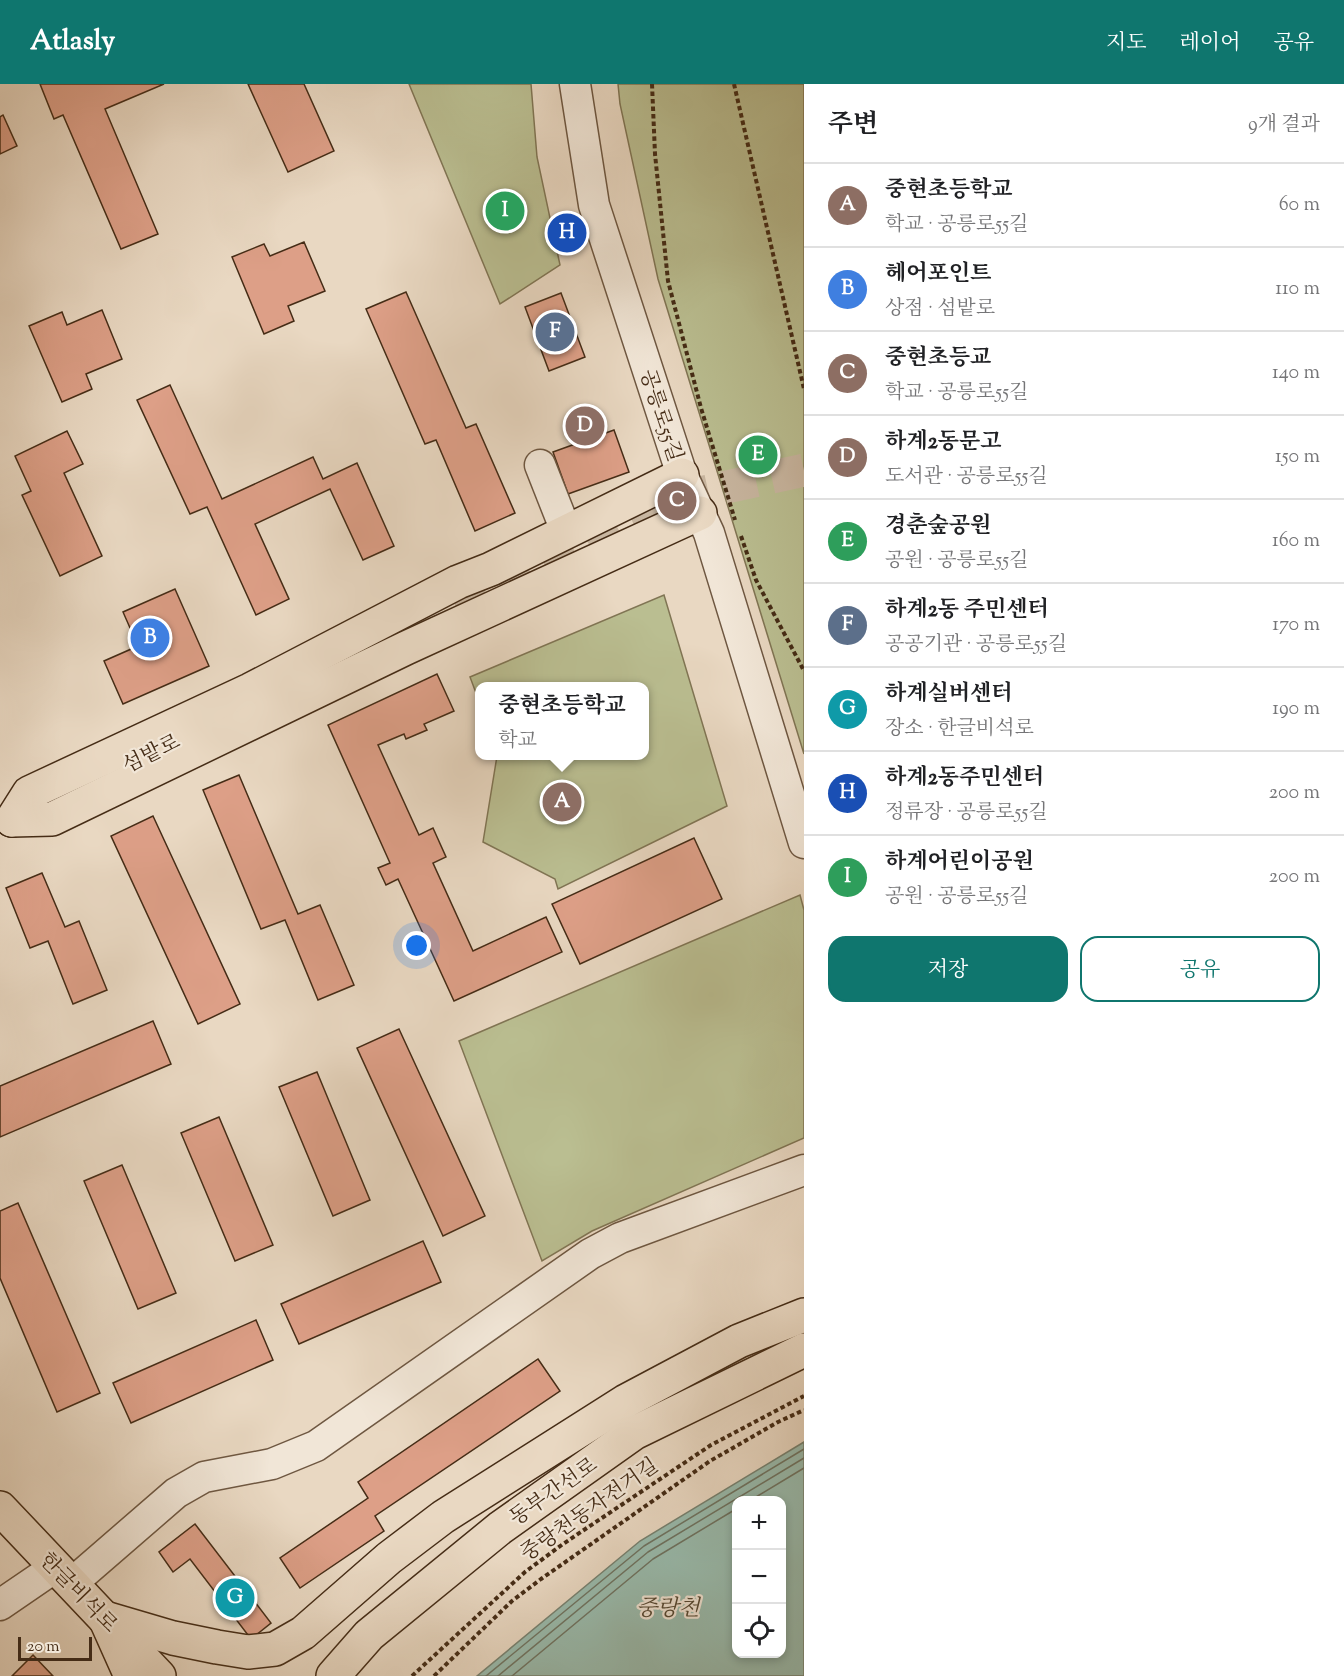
<!DOCTYPE html>
<html lang="ko">
<meta charset="utf-8">
<style>
body{margin:0;font-family:"Sorts Mill Goudy","Noto Serif KR",serif;background:#f6f6f6;color:#202124}
.controls{position:absolute;right:18px;bottom:18px;display:grid;overflow:hidden;border-radius:12px;box-shadow:0 3px 9px #0003}
.controls button{width:54px;height:54px;display:grid;place-items:center;padding:0;border:0;border-bottom:2px solid #e0e0e0;background:#fff;color:#202124;font:30px sans-serif}
.scale{position:absolute;left:18px;bottom:15px;width:74px;box-sizing:border-box;padding-left:6px;border:3px solid #452c16;border-top:0;font-size:16px;line-height:21px;white-space:nowrap;color:#452c16;-webkit-text-stroke:4px #f1e6d7;paint-order:stroke}
.you{position:absolute;left:417px;top:862px;width:21px;height:21px;margin:-15px;border:4px solid #fff;border-radius:50%;background:#1a73e8;box-shadow:0 0 0 9px #1a73e833}
.badge{display:grid;place-items:center;width:39px;height:39px;border-radius:50%;background:#0f766e;color:#fff;font-size:20px;font-weight:700}
.pin{position:absolute;translate:-50% -50%;border:3px solid #fff;box-shadow:0 2px 6px #0006}
.popup{position:absolute;left:475px;top:598px;width:174px;height:78px;box-sizing:border-box;display:grid;place-content:center;border-radius:12px;background:#fff;filter:drop-shadow(0 2px 4px #0005);font-size:20px;white-space:nowrap;color:#757577}
.popup b{font-size:22px;color:#202124}
.popup::after{content:'';position:absolute;left:50%;top:100%;margin-left:-12px;border:12px solid transparent;border-top-color:#fff}
.list{margin:0;padding:0;list-style:none}
h2{display:flex;justify-content:space-between;align-items:center;height:78px;margin:0;padding:0 24px;font-size:26px}
h2 small{font-size:20px;font-weight:400;color:#757577}
.list li{display:grid;grid-template-columns:39px 1fr auto;gap:18px;align-items:center;box-sizing:border-box;height:84px;padding:0 24px;border-top:2px solid #e0e0e0}
.list b{display:block;font-size:22px;white-space:nowrap}
.list p{margin:0;font-size:20px;white-space:nowrap;color:#757577}
.list em{font-size:20px;font-style:normal;color:#757577}
.actions{display:flex;gap:12px;padding:18px 24px}
.actions a{flex:1;padding:14px 0;border:2px solid #0f766e;border-radius:18px;text-align:center;font-size:21px;color:#0f766e}
.actions .main{background:#0f766e;color:#fff}
.icon{flex:none;width:33px;height:33px;fill:none;stroke:currentColor;stroke-width:2;stroke-linecap:round;stroke-linejoin:round}
.map{position:relative;flex:none;width:804px;height:1592px;overflow:hidden}
header{display:flex;align-items:center;gap:36px;box-sizing:border-box;height:84px;padding:0 30px;background:#0f766e;color:#fff}
header strong{font-size:28px}
nav{display:flex;gap:33px;margin-inline-start:auto;font-size:21px}
main{display:flex}
aside{flex:1;background:#fff}
.map>svg:first-child{display:block}
.green{fill:#babe91;stroke:#807554;stroke-width:1.5}
.water{fill:#99bbad;stroke:#778271;stroke-width:1.5;fill-rule:evenodd}
.lines{fill:none;stroke-linecap:round;stroke-linejoin:round}
.shore{stroke:#6f7462;stroke-width:1.5}
.building{fill:#dd9f87;stroke:#452c16;stroke-width:1.5}
.major-tunnel{stroke:#c8b6a0;stroke-width:33;stroke-dasharray:33 16;stroke-linecap:butt}
.minor-casing{stroke:#6e5741;stroke-width:33}
.major-casing{stroke:#452c16;stroke-width:36}
.highway-casing{stroke:#452c16;stroke-width:36}
.path{stroke:#452c16;stroke-width:4;stroke-dasharray:4.5 3;stroke-linecap:butt}
.minor{stroke:#f1e6d7;stroke-width:30}
.major{stroke:#e9d8c2;stroke-width:33}
.highway{stroke:#e9d8c2;stroke-width:33}
.labels{text-anchor:middle;stroke-width:4.5;stroke-linejoin:round;paint-order:stroke}
.street-label{font-size:21px;fill:#452c16;stroke:#f1e6d7}
.water-label{font-size:22px;font-style:italic;fill:#564934;stroke:#f1e6d7}
</style>
<header>
<strong>Atlasly</strong>
<nav><a>지도</a><a>레이어</a><a>공유</a></nav>
</header>
<main>
<div class="map">
<svg width="804" height="1592" viewBox="0 0 804 1592">
<rect width="100%" height="100%" fill="#e9d8c2"/>
<filter id="stains"><feTurbulence type="fractalNoise" baseFrequency=".00333" numOctaves="4"/><feColorMatrix values="0 0 0 0 .2 0 0 0 0 .09 0 0 0 0 .02 0 0 0 .5 -.17"/></filter>
<radialGradient id="worn" r=".72"><stop offset=".6" stop-color="#630" stop-opacity="0"/><stop offset="1" stop-color="#630" stop-opacity=".3"/></radialGradient>
<g class="green">
<path d="M409,0H531L537,73L560,181L500,220Z"/>
<path d="M618,0H804V670L658,195L620,20Z"/>
<path d="M664,511L727,722L558,805L555,795L483,758L497,672H644V602H480L479,617L470,593Z"/>
<path d="M800,811L804,826V1054L592,1147L542,1177L459,957Z"/>
</g>
<path class="water" d="M804,1358V1592H477L640,1457ZM736,1416H782V1570H736Z"/>
<g class="lines">
<g class="shore">
<path d="M751,1416L804,1384"/>
<path d="M486,1592L644,1462L804,1365"/>
<path d="M498,1592L648,1468L804,1374"/>
<path d="M512,1592L653,1475L736,1425"/>
</g>
</g>
<g class="building">
<path d="M40,0H164L105,25L158,150L121,165L63,31L54,35Z"/>
<path d="M248,0H304L334,67L288,88Z"/>
<path d="M3,31L17,62L0,70V33Z"/>
<path d="M304,158L325,207L288,222L294,237L264,250L232,173L264,160L270,172Z"/>
<path d="M406,208L466,344L476,340L515,429L475,447L436,356L425,360L366,225Z"/>
<path d="M561,209L585,273L549,287L525,223Z"/>
<path d="M102,226L122,275L86,290L92,305L62,318L29,242L62,228L67,241Z"/>
<path d="M170,301L222,415L313,373L323,395L357,379L394,462L363,476L330,405L255,440L289,515L256,531L207,423L190,430L137,316Z"/>
<path d="M614,346L629,388L568,410L553,368Z"/>
<path d="M67,347L83,380L64,389L102,472L60,492L22,411L31,407L15,372Z"/>
<path d="M175,505L209,582L123,620L104,577L138,562L123,528Z"/>
<path d="M437,590L454,627L424,640L427,646L406,655L404,650L378,661L419,751L433,744L446,773L433,779L473,867L546,833L562,868L454,917L398,795L386,801L378,784L390,779L328,641Z"/>
<path d="M239,691L298,830L320,821L354,901L318,916L285,836L261,845L203,706Z"/>
<path d="M153,732L240,920L198,940L111,752Z"/>
<path d="M694,754L722,815L580,880L552,820Z"/>
<path d="M42,789L65,843L79,837L107,906L73,920L48,857L30,864L6,804Z"/>
<path d="M153,937L171,980L0,1053V1002Z"/>
<path d="M399,945L485,1132L443,1152L357,964Z"/>
<path d="M317,988L370,1116L333,1132L279,1003Z"/>
<path d="M219,1033L273,1161L235,1177L181,1049Z"/>
<path d="M122,1081L176,1209L138,1225L84,1097Z"/>
<path d="M18,1119L100,1309L57,1328L0,1194V1127Z"/>
<path d="M423,1157L441,1198L299,1260L281,1220Z"/>
<path d="M256,1236L273,1276L131,1339L113,1299Z"/>
<path d="M538,1275L560,1307L375,1432L384,1447L300,1504L280,1474L368,1414L358,1398Z"/>
<path d="M195,1440L271,1539L251,1555L190,1475L173,1488L159,1468Z"/>
<path d="M33,1571L53,1592H12Z"/>
</g>
<g class="lines">
<path class="major-tunnel" d="M456,523L690,411L804,386"/>
<defs>
<g id="minor">
<path d="M575,0L594,121L682,391L709,449L804,759"/>
<path d="M540,381L566,447"/>
<path d="M71,1500L176,1409L204,1393L272,1380L316,1362L590,1170L620,1154L804,1086"/>
<path d="M0,1521L54,1484"/>
</g>
<g id="major">
<path d="M12,736L29,709L250,606L458,498L491,485L682,391"/>
<path d="M12,736L52,735L406,564L700,429"/>
<path d="M0,1424L159,1592"/>
</g>
<g id="highway">
<path d="M105,1534L173,1554L217,1563L248,1568L275,1565L303,1549L389,1474L443,1433L626,1317L739,1257L804,1231"/>
<path d="M105,1534L131,1592"/>
<path d="M333,1592L369,1551L500,1444L634,1349L804,1266"/>
</g>
</defs>
<use href="#minor" class="minor-casing"/>
<use href="#major" class="major-casing"/>
<use href="#highway" class="highway-casing"/>
<g class="path">
<path d="M652,0L655,70L668,197L701,324L735,436"/>
<path d="M734,0L804,305"/>
<path d="M741,452L756,496L804,587"/>
<path d="M412,1592L525,1488L563,1460L711,1361L804,1312"/>
<path d="M434,1592L512,1517L541,1495L710,1377L778,1338L804,1326"/>
</g>
<use href="#minor" class="minor"/>
<use href="#major" class="major"/>
<use href="#highway" class="highway"/>
</g>
<g class="labels">
<g class="street-label">
<text transform="translate(662 331) rotate(72)" y="7">공릉로55길</text>
<text transform="translate(151 669) rotate(-26)" y="7">섬밭로</text>
<text transform="translate(553 1407) rotate(-35)" y="7">동부간선로</text>
<text transform="translate(589 1425) rotate(-35)" y="7">중랑천동자전거길</text>
<text transform="translate(79 1508) rotate(46)" y="7">한글비석로</text>
</g>
<g class="water-label">
<text x="668" y="1531">중랑천</text>
</g>
</g>
<rect width="100%" height="100%" filter="url(#stains)"/>
<rect width="100%" height="100%" fill="url(#worn)"/>
</svg>
<div class="controls">
<button>+</button>
<button>−</button>
<button><svg class="icon" aria-label="locate" viewBox="0 0 24 24"><circle cx="12" cy="12" r="6"/><path d="M12 2v4M12 18v4M2 12h4M18 12h4"/></svg></button>
</div>
<div class="scale">20 m</div>
<div class="you"></div>
<div class="pin badge" style="left:562px;top:718px;background:#8d6e63">A</div>
<div class="popup"><b>중현초등학교</b>학교</div>
<div class="pin badge" style="left:150px;top:554px;background:#3f7fe0">B</div>
<div class="pin badge" style="left:677px;top:417px;background:#8d6e63">C</div>
<div class="pin badge" style="left:585px;top:342px;background:#8d6e63">D</div>
<div class="pin badge" style="left:758px;top:371px;background:#2e9e5b">E</div>
<div class="pin badge" style="left:555px;top:248px;background:#5c6f8a">F</div>
<div class="pin badge" style="left:235px;top:1514px;background:#0f9aa8">G</div>
<div class="pin badge" style="left:567px;top:149px;background:#1a4fb4">H</div>
<div class="pin badge" style="left:505px;top:127px;background:#2e9e5b">I</div>
</div>
<aside>
<h2>주변<small>9개 결과</small></h2>
<ul class="list">
<li><span class="badge" style="background:#8d6e63">A</span><div><b>중현초등학교</b><p>학교 · 공릉로55길</p></div><em>60 m</em></li>
<li><span class="badge" style="background:#3f7fe0">B</span><div><b>헤어포인트</b><p>상점 · 섬밭로</p></div><em>110 m</em></li>
<li><span class="badge" style="background:#8d6e63">C</span><div><b>중현초등교</b><p>학교 · 공릉로55길</p></div><em>140 m</em></li>
<li><span class="badge" style="background:#8d6e63">D</span><div><b>하계2동문고</b><p>도서관 · 공릉로55길</p></div><em>150 m</em></li>
<li><span class="badge" style="background:#2e9e5b">E</span><div><b>경춘숲공원</b><p>공원 · 공릉로55길</p></div><em>160 m</em></li>
<li><span class="badge" style="background:#5c6f8a">F</span><div><b>하계2동 주민센터</b><p>공공기관 · 공릉로55길</p></div><em>170 m</em></li>
<li><span class="badge" style="background:#0f9aa8">G</span><div><b>하계실버센터</b><p>장소 · 한글비석로</p></div><em>190 m</em></li>
<li><span class="badge" style="background:#1a4fb4">H</span><div><b>하계2동주민센터</b><p>정류장 · 공릉로55길</p></div><em>200 m</em></li>
<li><span class="badge" style="background:#2e9e5b">I</span><div><b>하계어린이공원</b><p>공원 · 공릉로55길</p></div><em>200 m</em></li>
</ul>
<div class="actions"><a class="main">저장</a><a>공유</a></div>
</aside>
</main>
